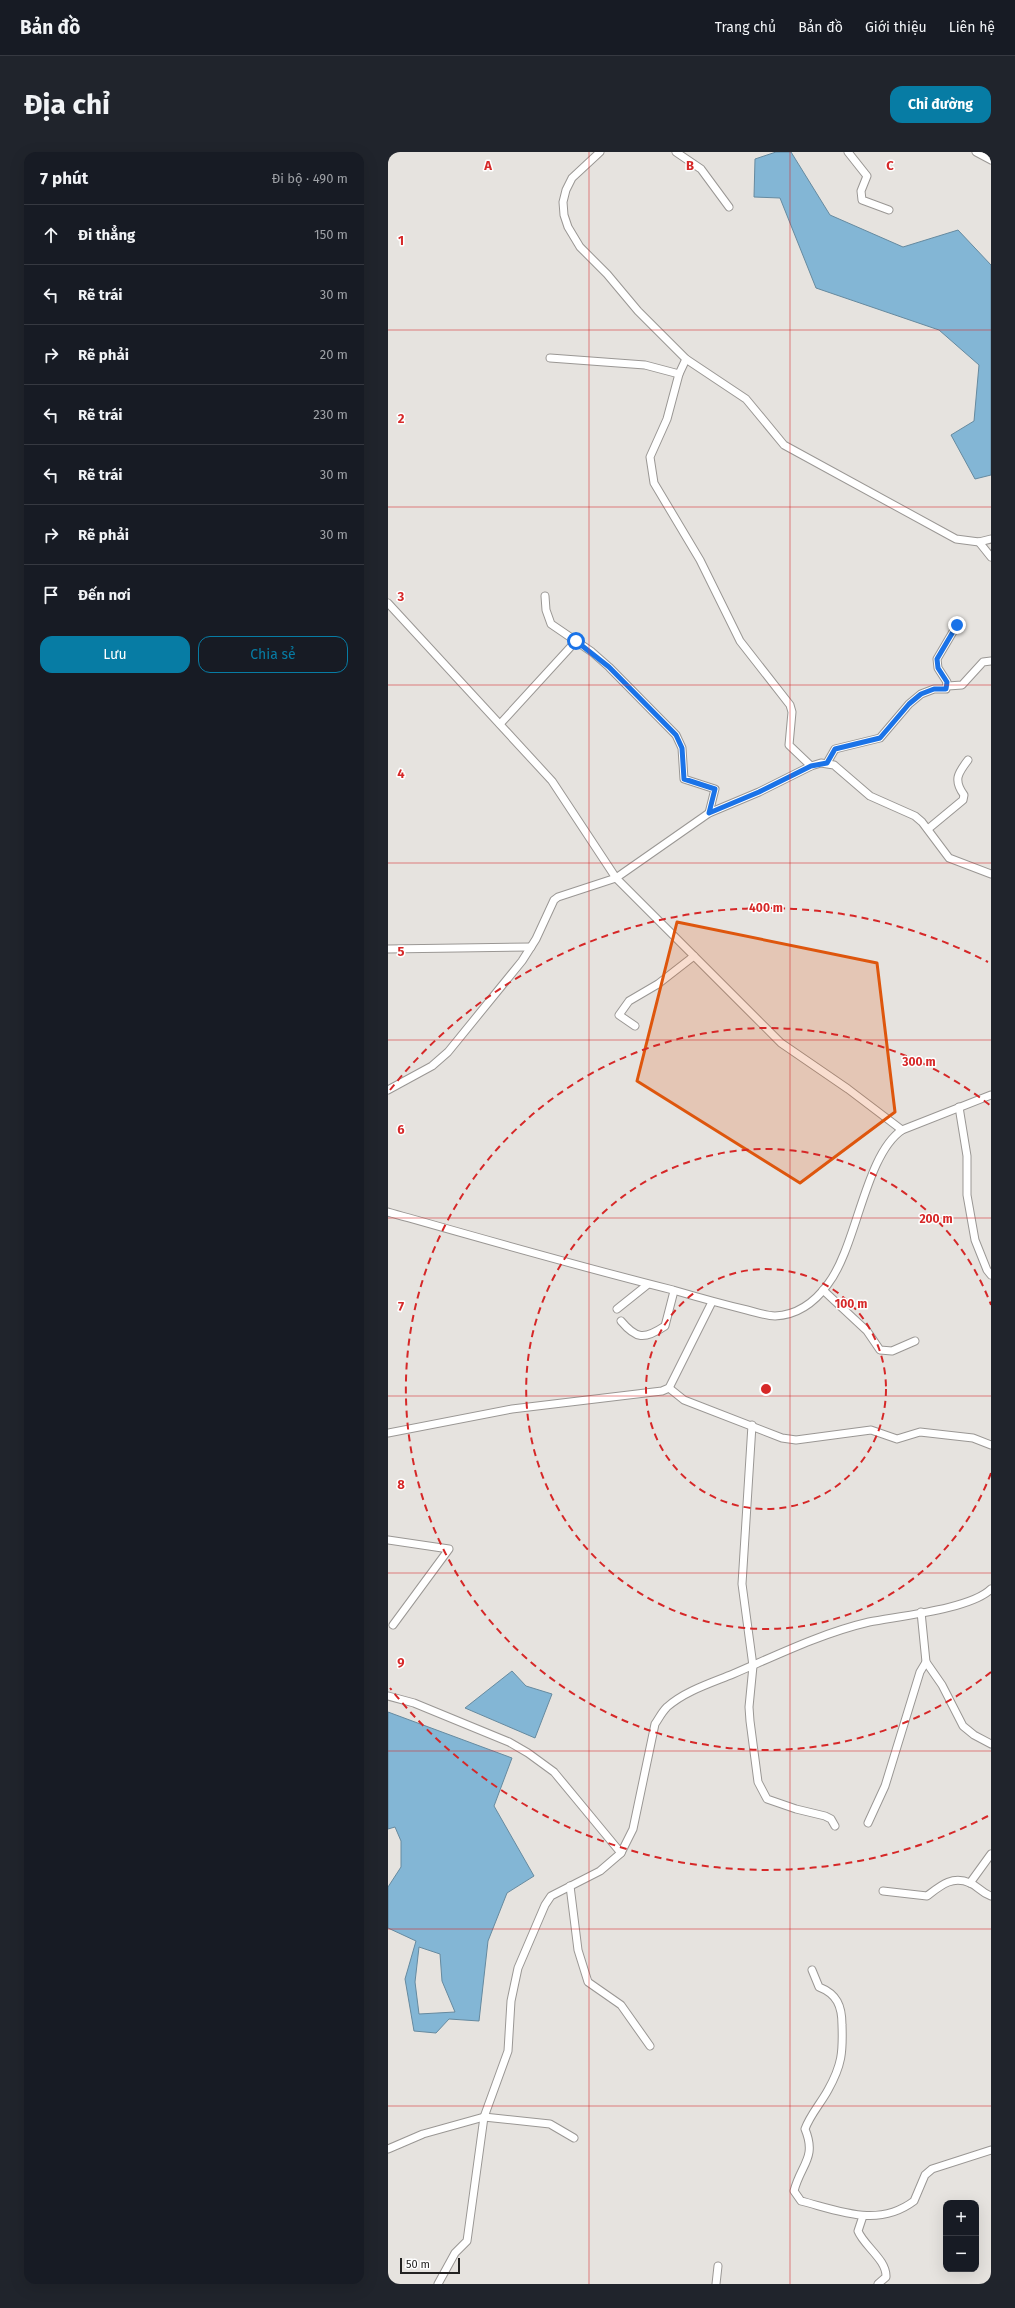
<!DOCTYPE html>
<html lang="vi">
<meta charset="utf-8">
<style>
body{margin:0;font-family:"Fira Sans",sans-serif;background:#20242c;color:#f1f3f6}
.controls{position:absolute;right:12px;bottom:12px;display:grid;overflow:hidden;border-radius:8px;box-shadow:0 4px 16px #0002}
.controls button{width:36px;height:36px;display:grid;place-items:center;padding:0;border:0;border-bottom:1px solid #363941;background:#171b24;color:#f1f3f6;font:20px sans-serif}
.scale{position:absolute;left:12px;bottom:10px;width:60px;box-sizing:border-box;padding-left:4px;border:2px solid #232221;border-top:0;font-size:11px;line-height:14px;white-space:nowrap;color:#232221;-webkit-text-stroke:3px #fff;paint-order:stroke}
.stop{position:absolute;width:12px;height:12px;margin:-9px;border:3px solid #1a73e8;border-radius:50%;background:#fff}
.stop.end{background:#1a73e8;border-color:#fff;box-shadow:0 1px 4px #0008}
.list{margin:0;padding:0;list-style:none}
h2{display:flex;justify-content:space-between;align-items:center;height:52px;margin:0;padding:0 16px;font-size:17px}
h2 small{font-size:13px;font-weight:400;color:#9ea1a6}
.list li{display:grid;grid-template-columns:26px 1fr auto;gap:12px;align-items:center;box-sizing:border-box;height:60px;padding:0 16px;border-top:1px solid #363941}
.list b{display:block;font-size:15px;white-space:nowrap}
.list em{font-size:13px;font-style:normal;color:#9ea1a6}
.actions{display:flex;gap:8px;padding:12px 16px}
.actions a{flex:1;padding:9px 0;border:1px solid #077ca4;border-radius:12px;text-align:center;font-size:14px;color:#077ca4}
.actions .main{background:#077ca4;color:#fff}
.icon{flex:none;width:22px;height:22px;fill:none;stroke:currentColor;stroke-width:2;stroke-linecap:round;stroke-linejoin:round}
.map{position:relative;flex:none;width:603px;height:2132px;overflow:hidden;border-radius:12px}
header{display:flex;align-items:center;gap:24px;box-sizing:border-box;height:56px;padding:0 20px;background:#171b24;border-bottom:1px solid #363941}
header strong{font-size:19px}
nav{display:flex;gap:22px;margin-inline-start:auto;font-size:14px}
.intro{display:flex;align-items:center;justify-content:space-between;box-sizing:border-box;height:96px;padding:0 24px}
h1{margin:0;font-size:28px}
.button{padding:10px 18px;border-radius:12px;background:#077ca4;color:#fff;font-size:14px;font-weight:700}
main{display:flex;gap:24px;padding:0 24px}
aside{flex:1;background:#171b24;border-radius:12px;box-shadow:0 4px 16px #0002}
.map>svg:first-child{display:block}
.water{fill:#83b6d5;stroke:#668a9f;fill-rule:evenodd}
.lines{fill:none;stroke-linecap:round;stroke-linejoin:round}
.street-casing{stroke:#9a9794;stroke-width:9}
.street{stroke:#fff;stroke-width:7}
.route{stroke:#1a73e8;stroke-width:5}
.marked{fill:#de560d;fill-opacity:0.2;stroke:#de560d;stroke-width:3;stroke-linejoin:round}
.grid{fill:none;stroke:#d62828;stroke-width:1;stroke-opacity:0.55}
.ring{fill:none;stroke:#d62828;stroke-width:2;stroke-dasharray:7 5}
.grid-label{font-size:13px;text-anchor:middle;font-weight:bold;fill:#d62828;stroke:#fff;stroke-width:3;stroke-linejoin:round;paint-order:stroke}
.centre{fill:#d62828;stroke:#fff;stroke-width:2}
.ring-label{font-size:12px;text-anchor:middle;font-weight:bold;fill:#d62828;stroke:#fff;stroke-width:3;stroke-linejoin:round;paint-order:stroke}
</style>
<header>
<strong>Bản đồ</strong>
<nav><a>Trang chủ</a><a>Bản đồ</a><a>Giới thiệu</a><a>Liên hệ</a></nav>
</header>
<div class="intro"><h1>Địa chỉ</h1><a class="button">Chỉ đường</a></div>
<main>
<aside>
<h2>7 phút<small>Đi bộ · 490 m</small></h2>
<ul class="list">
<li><svg class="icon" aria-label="ahead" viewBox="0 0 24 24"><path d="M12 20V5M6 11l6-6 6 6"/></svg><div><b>Đi thẳng</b></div><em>150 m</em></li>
<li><svg class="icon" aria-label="left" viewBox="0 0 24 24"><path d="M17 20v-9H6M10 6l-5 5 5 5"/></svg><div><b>Rẽ trái</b></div><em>30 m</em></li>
<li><svg class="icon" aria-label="right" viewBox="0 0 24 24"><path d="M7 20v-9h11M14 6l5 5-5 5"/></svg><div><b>Rẽ phải</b></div><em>20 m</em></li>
<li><svg class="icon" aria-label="left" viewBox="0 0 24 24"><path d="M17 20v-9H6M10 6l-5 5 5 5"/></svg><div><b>Rẽ trái</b></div><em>230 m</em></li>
<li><svg class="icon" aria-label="left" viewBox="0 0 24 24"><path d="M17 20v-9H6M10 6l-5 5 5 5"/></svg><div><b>Rẽ trái</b></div><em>30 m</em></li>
<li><svg class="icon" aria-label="right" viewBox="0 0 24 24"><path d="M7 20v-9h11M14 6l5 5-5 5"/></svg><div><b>Rẽ phải</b></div><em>30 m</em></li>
<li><svg class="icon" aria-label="arrive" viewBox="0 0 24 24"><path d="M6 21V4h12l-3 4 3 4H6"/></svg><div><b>Đến nơi</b></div></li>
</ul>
<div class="actions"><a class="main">Lưu</a><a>Chia sẻ</a></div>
</aside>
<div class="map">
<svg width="603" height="2132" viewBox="0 0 603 2132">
<rect width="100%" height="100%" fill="#e6e3df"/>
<g class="water">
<path d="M388,0H403L442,63L515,95L570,78L603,113V323L587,327L563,283L586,269L591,213L551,178L428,136L392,46L366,45L367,7Z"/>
<path d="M124,1519L138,1534L164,1542L147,1586L77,1556Z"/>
<path d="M0,1560L124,1606L106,1654L146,1724L119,1741L100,1789L91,1869L61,1867L48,1881L26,1879L17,1827L28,1789L0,1776V1735L13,1715V1689L7,1675L0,1677ZM31,1795L52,1802L54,1829L67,1860L31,1862L27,1830Z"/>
</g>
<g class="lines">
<defs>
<g id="street">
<path d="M212,0L184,26L178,38L175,50L176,63L180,75L192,95L219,122L250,159L298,207L358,247L396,293L568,387L591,390L603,387"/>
<path d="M288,0L313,17L341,55"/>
<path d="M460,0L479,24L473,39L474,48L501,58"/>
<path d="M588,0L603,8"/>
<path d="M162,206L257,213L291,222"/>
<path d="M298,207L291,222L279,267L262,305L266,331L312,408L352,489L402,553L404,560L401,593L423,614"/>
<path d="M591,390L603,405"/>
<path d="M157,444L158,458L163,472L204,500L221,515L288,583L294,596L296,627L327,637L321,661"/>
<path d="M0,451L164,629L228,726L393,891L460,937L514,978"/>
<path d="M560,534L574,533L595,510L603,509"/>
<path d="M112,572L188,489"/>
<path d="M439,611L447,597L492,586L521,552L533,542L546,537H558L559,530L550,516L549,507L569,473"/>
<path d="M540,677L575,648L576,643C565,628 570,621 580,608"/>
<path d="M0,797L143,795"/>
<path d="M247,874L231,863L241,849L270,832L306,804"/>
<path d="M0,938L44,914L60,900L134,809L148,787L166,748L170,745L228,726L321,661L371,640L423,614L433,611L446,613L482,644L527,664L534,670L561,706L603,722"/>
<path d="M571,955L579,1004V1043L587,1088L599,1118L603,1123"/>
<path d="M0,1060C95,1087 189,1114 285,1138C309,1145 334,1152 359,1158C368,1160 378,1164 387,1164C409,1163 427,1150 440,1132C469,1094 477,1003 514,978L603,943"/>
<path d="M435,1138L479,1179L492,1198L504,1199L527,1189"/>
<path d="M229,1157L259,1133"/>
<path d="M233,1169C248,1187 256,1188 277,1174L286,1139"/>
<path d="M281,1236L296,1248L394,1286L408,1288L483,1278L509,1287L532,1280L585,1286L603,1293"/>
<path d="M364,1273L354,1432L365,1514L361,1555L362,1569L370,1630L379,1647L408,1657L437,1664L443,1667L447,1674"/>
<path d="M0,1281L124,1257L274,1239L281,1236L324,1150"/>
<path d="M0,1388L61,1397L5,1473"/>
<path d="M533,1460L538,1510L554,1533L575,1574L586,1583L603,1592"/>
<path d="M0,1544L26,1551L121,1590L140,1601L166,1620L233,1701"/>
<path d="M480,1671L497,1634L532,1520L538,1510"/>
<path d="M582,1731L603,1702"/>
<path d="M182,1734L190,1798L200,1830L233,1853L262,1894"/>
<path d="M495,1739L539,1744C552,1734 564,1723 582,1731C590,1734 592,1740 603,1744"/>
<path d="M424,1818L431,1835C449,1842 454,1854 454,1873C455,1900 454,1913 440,1938C433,1951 422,1963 417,1977C429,2006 413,2012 406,2039L413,2049C452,2059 490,2076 526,2049L537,2023L544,2017L603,1998"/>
<path d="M0,1997L35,1982L96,1965L162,1972L186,1986"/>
<path d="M475,2064L470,2079C476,2094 499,2108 498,2125L490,2132"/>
<path d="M50,2132L67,2101L79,2089L96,1965L120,1899L123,1849L130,1816L157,1753L163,1744L212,1719L233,1701L245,1677L267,1572C271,1566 274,1560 279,1555C297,1539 323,1531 345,1522C389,1503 434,1481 481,1470C511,1464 583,1457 603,1437"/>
<path d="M328,2132L330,2114"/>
</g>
</defs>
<use href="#street" class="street-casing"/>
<use href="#street" class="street"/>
</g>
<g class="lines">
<path class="route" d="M188,489L221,515L288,583L294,596L296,627L327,637L321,661L371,640L423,614L439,611L447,597L492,586L521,552L533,542L546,537H558L559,530L550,516L549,507L569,473"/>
</g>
<path class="marked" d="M289,770L489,811L507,960L412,1031L249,929Z"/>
<path class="grid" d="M201,0V2132M402,0V2132M0,178H603M0,355H603M0,533H603M0,711H603M0,888H603M0,1066H603M0,1244H603M0,1421H603M0,1599H603M0,1777H603M0,1954H603"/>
<g class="ring">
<circle cx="378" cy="1237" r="120"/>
<path d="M603 1321A240 240 0 1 1 603 1153"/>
<path d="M603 1520A361 361 0 1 1 603 954"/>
<path d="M600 1664A481 481 0 0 1 2 1536M2 938A481 481 0 0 1 600 810"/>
</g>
<g class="grid-label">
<text x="100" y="18">A</text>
<text x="302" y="18">B</text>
<text x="502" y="18">C</text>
<text x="13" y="93">1</text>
<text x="13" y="271">2</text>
<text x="13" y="449">3</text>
<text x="13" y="626">4</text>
<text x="13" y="804">5</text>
<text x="13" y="982">6</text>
<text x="13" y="1159">7</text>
<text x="13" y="1337">8</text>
<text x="13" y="1515">9</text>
</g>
<circle cx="378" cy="1237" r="6" class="centre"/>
<g class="ring-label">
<text x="378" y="760">400 m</text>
<text x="531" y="914">300 m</text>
<text x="548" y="1071">200 m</text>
<text x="463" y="1156">100 m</text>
</g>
</svg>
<div class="controls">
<button>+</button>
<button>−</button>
</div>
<div class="scale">50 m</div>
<div class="stop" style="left:188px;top:489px"></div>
<div class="stop end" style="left:569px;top:473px"></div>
</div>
</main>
